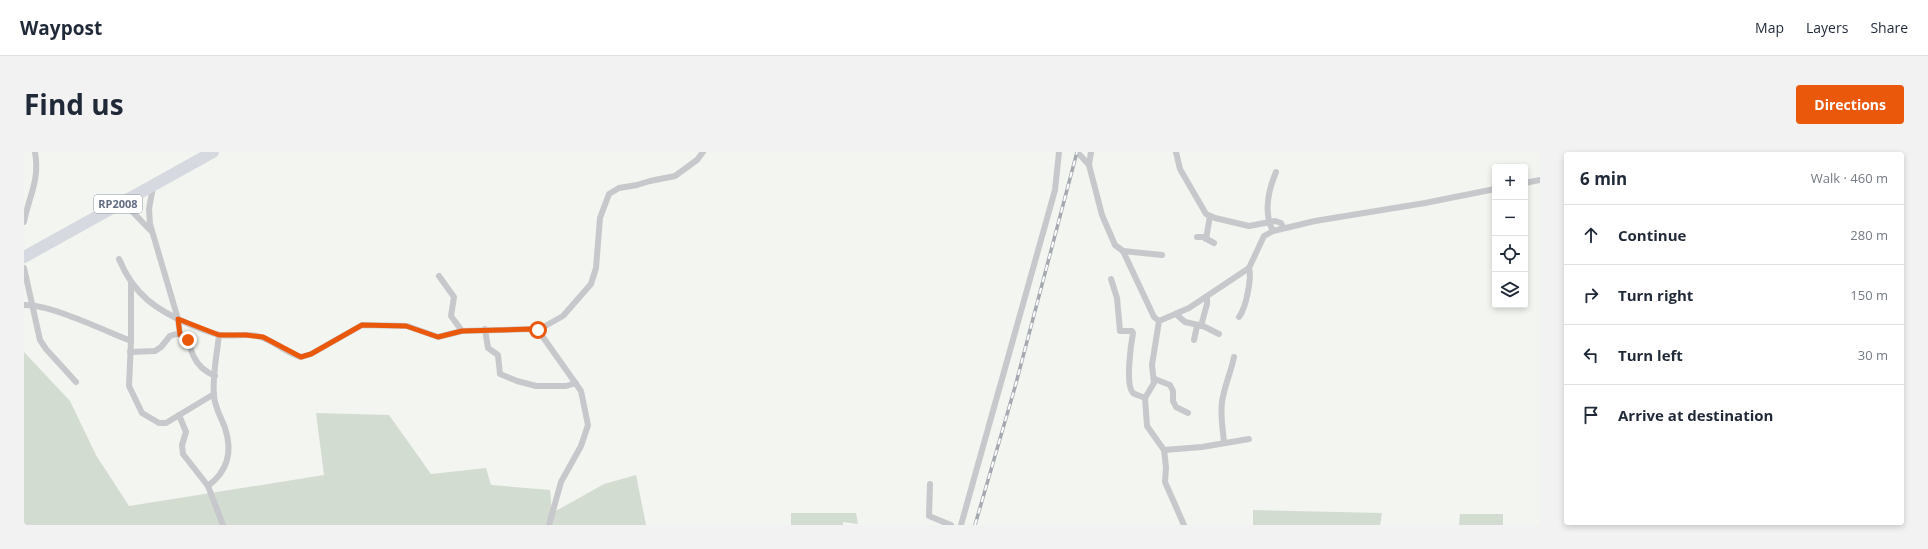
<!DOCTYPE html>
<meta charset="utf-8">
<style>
body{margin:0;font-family:"Open Sans",sans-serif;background:#f2f2f3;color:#1f2937}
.controls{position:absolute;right:12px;top:12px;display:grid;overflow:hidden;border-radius:4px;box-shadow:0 2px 6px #0003}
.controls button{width:36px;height:36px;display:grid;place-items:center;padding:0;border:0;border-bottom:1px solid #e0e1e3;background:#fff;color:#1f2937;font:20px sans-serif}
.stop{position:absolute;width:12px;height:12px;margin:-9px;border:3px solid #ea580c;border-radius:50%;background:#fff}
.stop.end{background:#ea580c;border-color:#fff;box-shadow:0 1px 4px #0008}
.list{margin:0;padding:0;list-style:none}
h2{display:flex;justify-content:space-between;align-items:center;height:52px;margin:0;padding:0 16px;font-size:17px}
h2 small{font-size:13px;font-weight:400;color:#747a83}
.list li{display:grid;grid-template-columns:26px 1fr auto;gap:12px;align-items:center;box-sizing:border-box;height:60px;padding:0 16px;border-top:1px solid #e0e1e3}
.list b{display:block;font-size:15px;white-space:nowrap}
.list em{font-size:13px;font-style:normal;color:#747a83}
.icon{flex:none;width:22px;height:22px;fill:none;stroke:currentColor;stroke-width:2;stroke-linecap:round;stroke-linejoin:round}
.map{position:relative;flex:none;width:1516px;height:373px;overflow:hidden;border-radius:4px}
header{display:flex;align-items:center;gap:24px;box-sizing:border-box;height:56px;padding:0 20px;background:#fff;border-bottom:1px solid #e0e1e3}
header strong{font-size:19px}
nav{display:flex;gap:22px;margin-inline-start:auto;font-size:14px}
.intro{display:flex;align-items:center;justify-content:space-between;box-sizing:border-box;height:96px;padding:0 24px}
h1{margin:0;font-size:28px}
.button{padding:10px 18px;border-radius:4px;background:#ea580c;color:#fff;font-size:14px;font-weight:700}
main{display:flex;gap:24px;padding:0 24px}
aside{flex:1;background:#fff;border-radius:4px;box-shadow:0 2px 6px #0003}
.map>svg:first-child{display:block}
.green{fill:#d3dcd1}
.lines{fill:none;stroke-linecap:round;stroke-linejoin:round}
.street{stroke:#c6c8cc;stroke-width:6}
.highway{stroke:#d6d9df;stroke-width:12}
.rail-casing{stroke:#a5a9b0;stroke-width:3.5}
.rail{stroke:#fff;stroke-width:2;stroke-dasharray:6;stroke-linecap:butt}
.route{stroke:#ea580c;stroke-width:5}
.labels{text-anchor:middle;stroke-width:4;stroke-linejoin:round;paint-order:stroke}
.shield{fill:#fff;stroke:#9199a8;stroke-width:1}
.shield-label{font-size:11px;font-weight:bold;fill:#626d83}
</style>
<header>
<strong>Waypost</strong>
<nav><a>Map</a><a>Layers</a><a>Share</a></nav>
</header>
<div class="intro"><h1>Find us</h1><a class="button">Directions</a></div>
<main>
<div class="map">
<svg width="1516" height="373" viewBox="0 0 1516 373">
<rect width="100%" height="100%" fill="#f3f5f0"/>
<g class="green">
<path d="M0,200L46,249L72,303L105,354L300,323L292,261L365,263L407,322L462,316L467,333L526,338L528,359L522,373H0Z"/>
<path d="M612,323L622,373H525L530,360L580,332Z"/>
<path d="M1229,358L1358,361L1356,373H1229Z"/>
<path d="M767,361H832L834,372L819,370V373H767Z"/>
<path d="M1436,362H1479V373H1435Z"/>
</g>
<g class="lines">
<g class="street">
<path d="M1067,0L1065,13L1078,63L1091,93L1099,99L1130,165L1135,169"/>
<path d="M1152,0L1156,17L1182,62L1191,66L1225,74L1251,69L1257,71L1259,75"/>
<path d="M1056,3L1065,13"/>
<path d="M1501,31L1516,28"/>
<path d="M129,35L125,57L126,72L154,167L156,183"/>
<path d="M99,50L127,79"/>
<path d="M0,70C5,44 16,28 11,0"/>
<path d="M1249,79C1239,60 1244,39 1252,20"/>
<path d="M1173,85H1179L1190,91"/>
<path d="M1182,87L1186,64"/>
<path d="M1099,99L1138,103"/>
<path d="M95,107C110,143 132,158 167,173C177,177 186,181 196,183C209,185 221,181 233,184C249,187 261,201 277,205L287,202L338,173L383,174L414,185L438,179L508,177L514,178L557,239L564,273L557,294L537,330L525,373"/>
<path d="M0,116L16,188L22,197L52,230"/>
<path d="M415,124L430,145L427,164L438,179"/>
<path d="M1087,127L1093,146L1096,179H1108L1109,181C1107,192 1101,233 1109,241C1112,243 1117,244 1121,246L1123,274L1140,298L1142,315L1141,330L1160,373"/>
<path d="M107,131V189L105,234L118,261L135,271H142L190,242"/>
<path d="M0,153C26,152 81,179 107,189"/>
<path d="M1152,162L1161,170L1179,174L1195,182"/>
<path d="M1215,165C1222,156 1228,126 1225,116"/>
<path d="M1177,174L1183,152V145"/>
<path d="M461,177L464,196L474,203L476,222L493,229L512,234H542L552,231"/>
<path d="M514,178L539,164L567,132L572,116L576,66L585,42L595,36L613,33L626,29L651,24L673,8L679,0"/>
<path d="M1170,188L1173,174"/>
<path d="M106,200L131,199L137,195L146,184C165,176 164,194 170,205C174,214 182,220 191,224"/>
<path d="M1131,227L1146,233L1149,239V249L1152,255L1164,261"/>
<path d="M1121,246L1130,231L1128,213L1135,169L1165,156L1225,116L1240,84L1249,79L1291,69L1401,51L1471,37"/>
<path d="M155,263L162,280L158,293L159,302L184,334L199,373"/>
<path d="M1200,291C1199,277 1196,264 1198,250C1200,235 1207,220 1210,205"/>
<path d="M1140,298L1178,295L1225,287"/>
<path d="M906,332L905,364L927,373"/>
<path d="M184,334C204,319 209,300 201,276C197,265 191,256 190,244C188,224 193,203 195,183"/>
<path d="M937,373L1031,38L1035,0"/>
</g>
<path class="highway" d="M0,105L189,0"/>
<defs>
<path id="rail" d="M951,373L991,235L1053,0"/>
</defs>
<use href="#rail" class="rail-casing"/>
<use href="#rail" class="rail"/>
</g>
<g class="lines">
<path class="route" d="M164,188L156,183L154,167L195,183H222L239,185L277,205L287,202L338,173L382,174L414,185L438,179L508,177L514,178"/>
</g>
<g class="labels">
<rect class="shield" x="70" y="43" width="48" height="18" rx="3"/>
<g class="shield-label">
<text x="94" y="56">RP2008</text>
</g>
</g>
</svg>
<div class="controls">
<button>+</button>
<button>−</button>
<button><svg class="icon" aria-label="locate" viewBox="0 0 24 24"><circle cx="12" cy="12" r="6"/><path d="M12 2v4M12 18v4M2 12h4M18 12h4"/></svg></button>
<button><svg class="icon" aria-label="layers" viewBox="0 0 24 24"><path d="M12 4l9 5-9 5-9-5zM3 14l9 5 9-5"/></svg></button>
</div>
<div class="stop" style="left:514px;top:178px"></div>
<div class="stop end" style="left:164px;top:188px"></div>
</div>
<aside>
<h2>6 min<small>Walk · 460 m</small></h2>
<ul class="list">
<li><svg class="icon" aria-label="ahead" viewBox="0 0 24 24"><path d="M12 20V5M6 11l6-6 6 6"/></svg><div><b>Continue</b></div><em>280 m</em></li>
<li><svg class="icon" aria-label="right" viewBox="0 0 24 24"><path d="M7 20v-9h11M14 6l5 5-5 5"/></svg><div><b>Turn right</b></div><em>150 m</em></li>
<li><svg class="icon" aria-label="left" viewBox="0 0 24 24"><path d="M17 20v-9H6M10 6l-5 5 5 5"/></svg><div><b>Turn left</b></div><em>30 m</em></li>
<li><svg class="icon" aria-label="arrive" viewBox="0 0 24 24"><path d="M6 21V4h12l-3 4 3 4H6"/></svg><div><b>Arrive at destination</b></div></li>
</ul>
</aside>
</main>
